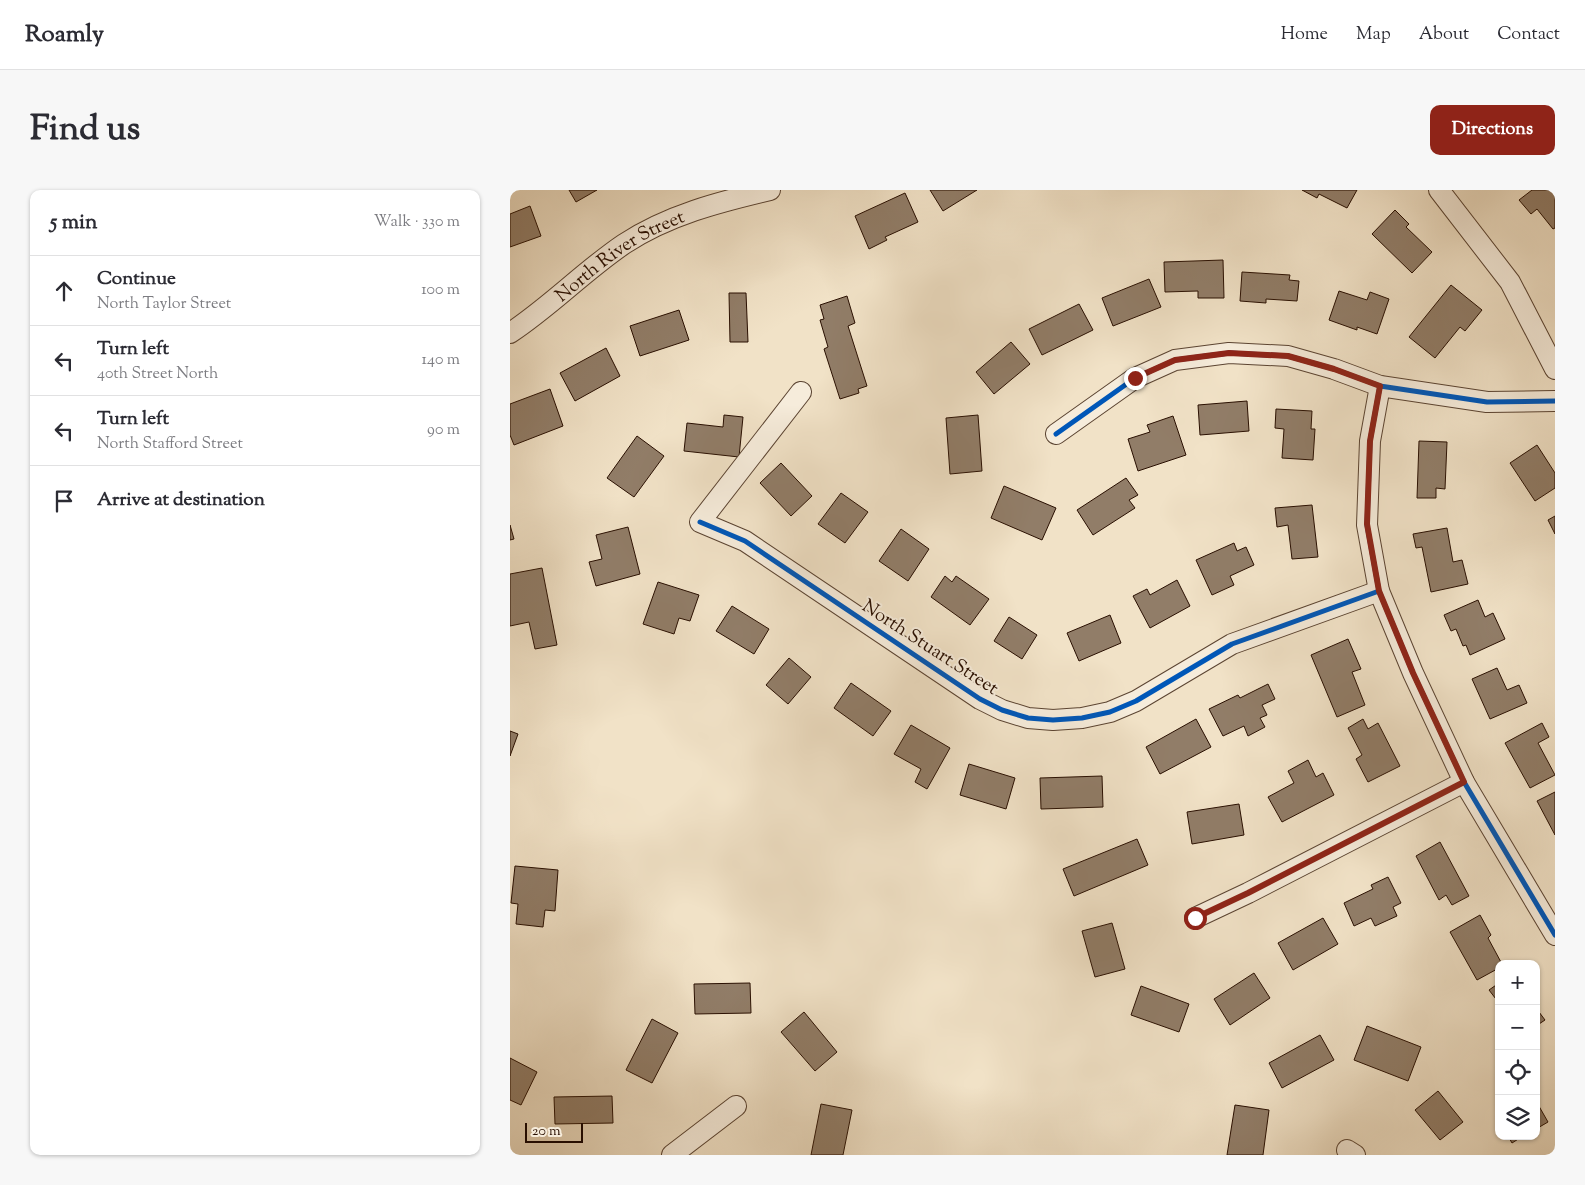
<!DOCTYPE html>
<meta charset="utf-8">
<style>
body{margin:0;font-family:"Sorts Mill Goudy",serif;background:#f7f7f7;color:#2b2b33}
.controls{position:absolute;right:15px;bottom:15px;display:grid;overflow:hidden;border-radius:10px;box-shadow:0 1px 4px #0004}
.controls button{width:45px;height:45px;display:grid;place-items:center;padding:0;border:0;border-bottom:1px solid #e1e1e2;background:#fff;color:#2b2b33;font:25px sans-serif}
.scale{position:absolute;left:15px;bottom:12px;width:58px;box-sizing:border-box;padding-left:5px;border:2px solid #290f01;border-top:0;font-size:14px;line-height:18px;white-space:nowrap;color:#290f01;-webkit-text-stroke:4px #f6ecdb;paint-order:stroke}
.stop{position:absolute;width:15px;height:15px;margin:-11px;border:4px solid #8f2418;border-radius:50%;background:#fff}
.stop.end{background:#8f2418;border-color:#fff;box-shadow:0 1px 5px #0008}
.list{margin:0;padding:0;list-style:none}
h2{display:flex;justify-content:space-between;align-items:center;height:65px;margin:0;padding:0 20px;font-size:21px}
h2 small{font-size:16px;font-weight:400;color:#7c7c81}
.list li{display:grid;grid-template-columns:32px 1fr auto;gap:15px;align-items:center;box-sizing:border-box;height:70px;padding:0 20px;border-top:1px solid #e1e1e2}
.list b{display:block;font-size:19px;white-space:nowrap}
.list p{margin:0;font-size:16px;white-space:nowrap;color:#7c7c81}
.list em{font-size:16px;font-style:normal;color:#7c7c81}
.icon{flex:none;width:28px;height:28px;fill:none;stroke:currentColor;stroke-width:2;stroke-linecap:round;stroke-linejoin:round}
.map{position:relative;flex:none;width:1045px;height:965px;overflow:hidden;border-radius:10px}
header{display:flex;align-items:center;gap:30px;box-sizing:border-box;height:70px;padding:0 25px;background:#fff;border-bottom:1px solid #e1e1e2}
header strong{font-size:24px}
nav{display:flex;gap:28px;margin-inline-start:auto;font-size:18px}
.intro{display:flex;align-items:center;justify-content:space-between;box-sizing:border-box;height:120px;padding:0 30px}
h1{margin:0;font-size:35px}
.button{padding:12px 22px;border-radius:10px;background:#8f2418;color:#fff;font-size:18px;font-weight:700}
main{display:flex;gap:30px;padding:0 30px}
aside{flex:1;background:#fff;border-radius:10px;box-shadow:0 1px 4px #0004}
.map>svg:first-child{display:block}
.building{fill:#917d68;stroke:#290f01}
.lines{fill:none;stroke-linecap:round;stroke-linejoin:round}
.minor-casing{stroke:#5b4432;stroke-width:22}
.minor{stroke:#f6ecdb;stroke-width:20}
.cycleway-casing{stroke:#f6ecdb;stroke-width:8}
.cycleway{stroke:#0057b8;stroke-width:5}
.route{stroke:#8f2418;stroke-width:6}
.labels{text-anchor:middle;stroke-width:4;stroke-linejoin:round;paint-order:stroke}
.street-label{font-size:19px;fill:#290f01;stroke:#f6ecdb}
</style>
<header>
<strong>Roamly</strong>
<nav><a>Home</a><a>Map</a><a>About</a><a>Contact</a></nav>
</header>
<div class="intro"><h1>Find us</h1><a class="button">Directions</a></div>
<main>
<aside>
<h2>5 min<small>Walk · 330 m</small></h2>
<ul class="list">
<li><svg class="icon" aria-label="ahead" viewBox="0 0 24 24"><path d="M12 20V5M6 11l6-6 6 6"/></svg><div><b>Continue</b><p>North Taylor Street</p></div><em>100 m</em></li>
<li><svg class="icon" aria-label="left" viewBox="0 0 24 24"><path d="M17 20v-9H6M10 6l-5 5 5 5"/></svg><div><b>Turn left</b><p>40th Street North</p></div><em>140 m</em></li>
<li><svg class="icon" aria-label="left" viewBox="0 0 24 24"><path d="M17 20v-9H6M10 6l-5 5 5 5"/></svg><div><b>Turn left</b><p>North Stafford Street</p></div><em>90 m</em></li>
<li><svg class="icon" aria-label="arrive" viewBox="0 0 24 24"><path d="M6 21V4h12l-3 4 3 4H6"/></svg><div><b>Arrive at destination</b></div></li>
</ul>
</aside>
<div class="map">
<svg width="1045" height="965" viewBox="0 0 1045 965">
<rect width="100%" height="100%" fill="#f1e2c7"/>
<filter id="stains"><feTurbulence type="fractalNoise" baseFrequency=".004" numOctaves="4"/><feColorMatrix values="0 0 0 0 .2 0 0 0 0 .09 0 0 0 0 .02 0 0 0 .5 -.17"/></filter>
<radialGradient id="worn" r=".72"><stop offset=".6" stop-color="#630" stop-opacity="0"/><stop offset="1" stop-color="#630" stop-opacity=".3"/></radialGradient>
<g class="building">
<path d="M59,0H87L66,12Z"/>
<path d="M420,0H467L433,21Z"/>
<path d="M792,0H847L837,18L809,4L807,8Z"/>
<path d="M1022,0H1045V38L1043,39L1027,19L1021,24L1009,10Z"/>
<path d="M395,3L408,32L375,47L377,50L359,59L345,26Z"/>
<path d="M20,16L31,46L0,57V24Z"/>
<path d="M885,20L899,34L896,37L922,62L902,83L862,44Z"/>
<path d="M713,70L714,108H688V101L655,102L654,72Z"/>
<path d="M732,82L780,85L779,90L789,91L787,111L756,109V113L730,111Z"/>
<path d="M639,89L651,117L603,136L592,108Z"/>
<path d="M941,95L972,120L955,141L950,137L925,168L899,147Z"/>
<path d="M829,101L857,110L860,102L879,109L867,144L847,137V140L819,130Z"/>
<path d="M219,103H236L238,152H220Z"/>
<path d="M337,106L345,133L338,136L357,196L348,199L349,203L330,209L314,159L318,157L310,130L314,129L310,115Z"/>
<path d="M569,114L583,140L532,165L519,139Z"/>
<path d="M169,120L179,150L130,166L120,136Z"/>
<path d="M501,152L520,174L484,204L466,182Z"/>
<path d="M96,158L110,186L65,211L50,183Z"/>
<path d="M40,199L53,236L4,255L0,245V214Z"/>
<path d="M737,211L739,241L690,245L688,215Z"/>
<path d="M766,219L802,221L801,239H805L803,270L772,268L774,239L765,238Z"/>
<path d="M214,225L233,227L229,267L174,261L177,233L213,237Z"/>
<path d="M468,225L472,281L440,284L436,228Z"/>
<path d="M663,226L676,265L628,281L618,249L640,242L637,235Z"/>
<path d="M127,246L154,266L124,307L97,288Z"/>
<path d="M909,251L937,252L935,299L926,298V308H907Z"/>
<path d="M1027,255L1045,283V298L1025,311L1000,273Z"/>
<path d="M271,273L302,306L281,326L250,293Z"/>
<path d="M616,288L628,305L619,310L625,318L583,345L567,320Z"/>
<path d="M494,296L546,318L532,350L481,328Z"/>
<path d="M331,303L358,322L335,353L308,334Z"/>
<path d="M802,315L808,367L782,369L778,335L767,337L765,318Z"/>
<path d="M1045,326V344L1038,330Z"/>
<path d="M0,335L4,349L0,350Z"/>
<path d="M118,337L130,384L86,396L79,372L92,369L86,345Z"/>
<path d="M937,338L943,372L952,370L958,394L921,402L912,357L906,358L903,344Z"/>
<path d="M391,339L419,359L398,391L369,371Z"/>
<path d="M724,353L727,361L736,357L744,375L720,386L724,395L702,405L686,370Z"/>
<path d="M32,378L47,455L25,459L19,432L0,436V384Z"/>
<path d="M435,386L442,392L446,386L479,409L460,435L421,407Z"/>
<path d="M667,390L680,416L640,438L623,406L637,399L640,405Z"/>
<path d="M148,392L189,405L180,431L169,428L164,444L133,434Z"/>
<path d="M968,410L975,427L983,423L995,449L960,465L956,455L953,456L946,439L941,441L934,425Z"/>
<path d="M222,416L259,439L244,464L206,441Z"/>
<path d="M600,425L611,453L569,471L557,443Z"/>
<path d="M499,427L527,445L512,469L484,451Z"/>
<path d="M838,449L851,479L842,482L855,515L827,527L801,465Z"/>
<path d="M279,468L301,487L278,514L256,495Z"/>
<path d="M987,478L997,500L1009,495L1017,513L980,529L962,489Z"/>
<path d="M341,493L381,521L363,546L324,518Z"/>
<path d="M758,494L765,509L752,515L757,525L750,528L755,537L738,546L734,536L713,546L699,519L728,505L730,508Z"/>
<path d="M686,529L701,557L650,584L636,557Z"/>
<path d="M853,529L858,539L868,533L890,576L858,592L846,569L852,565L838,538Z"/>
<path d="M1032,533L1039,547L1028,553L1045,585L1020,598L995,553Z"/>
<path d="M401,535L440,558L417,599L405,592L411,579L384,564Z"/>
<path d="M0,541L8,544L0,566Z"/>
<path d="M798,570L806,587L813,583L824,605L772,632L758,607L784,593L778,581Z"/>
<path d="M459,574L505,588L496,619L450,605Z"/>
<path d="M592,586L593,617L531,619L530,588Z"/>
<path d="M1045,602V645L1027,611Z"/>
<path d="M729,614L734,645L682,654L677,622Z"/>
<path d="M627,649L638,675L564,706L553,679Z"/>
<path d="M930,652L959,706L942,715L936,705L929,710L906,666Z"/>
<path d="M5,676L48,680L45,721L35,720L33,737L6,734L8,714L1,713Z"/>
<path d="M878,687L891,713L883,717L887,726L865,736L861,728L844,736L834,713L863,699L861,695Z"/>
<path d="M970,725L981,745L978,748L992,774H989V778L967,790L940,742Z"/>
<path d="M813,728L828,754L783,780L768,753Z"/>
<path d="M602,733L615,779L585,787L572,741Z"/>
<path d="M744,783L760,808L720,835L704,809Z"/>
<path d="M240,793L241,823L185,824L184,794Z"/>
<path d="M989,793V813L979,800Z"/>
<path d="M631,796L679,814L669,842L621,825Z"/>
<path d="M1026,818L1035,830L1026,836Z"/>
<path d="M294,822L327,862L305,881L271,842Z"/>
<path d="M142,829L168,843L142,893L116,880Z"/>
<path d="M857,836L911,857L898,891L844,870Z"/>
<path d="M810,845L824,870L772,898L759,873Z"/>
<path d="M0,868L27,882L11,915L0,910Z"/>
<path d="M928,901L953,932L930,950L905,920Z"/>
<path d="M102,906L103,933L45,934L44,907Z"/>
<path d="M1026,911L1038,932L1026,939Z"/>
<path d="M311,914L342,920L333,965H301Z"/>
<path d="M725,915L759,920L753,965H717Z"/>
<path d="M998,946H1013L1002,953Z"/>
</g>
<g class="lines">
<defs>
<g id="minor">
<path d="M929,0L1000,92L1045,179"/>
<path id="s1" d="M0,143C41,116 74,81 114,54C158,25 209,12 260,0"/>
<path d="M870,196L860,251L857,335L869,401L903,483L954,592L1045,745"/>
<path d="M291,202L190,332L235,351L470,509L492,520L518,528L543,530L572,528L600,522L626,511L722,454L869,401"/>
<path d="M546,244L625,188L665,170L719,163L778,166L824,179L870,196L977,212L1045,211"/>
<path d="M685,728L738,703L954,592"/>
<path d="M837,960L845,965"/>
<path d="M162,965L226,916"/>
</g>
</defs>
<use href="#minor" class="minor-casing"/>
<use href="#minor" class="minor"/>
<defs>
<g id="cycleway">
<path d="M870,196L860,251L857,335L869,401L903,483L954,592L1045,745"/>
<path d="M546,244L625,188L665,170L719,163L778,166L824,179L870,196L977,212L1045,211"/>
<path d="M190,332L235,351L470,509L492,520L518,528L543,530L572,528L600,522L626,511L722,454L869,401"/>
</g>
</defs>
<use href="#cycleway" class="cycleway-casing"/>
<use href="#cycleway" class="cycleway"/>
</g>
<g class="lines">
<path class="route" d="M625,188L665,170L719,163L778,166L824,179L870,196L860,251L857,334L869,401L903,483L954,592L738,703L685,728"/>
</g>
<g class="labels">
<g class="street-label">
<text dy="7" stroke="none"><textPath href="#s1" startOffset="135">North River Street</textPath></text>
<text transform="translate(421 456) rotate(33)" y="7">North Stuart Street</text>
</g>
</g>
<rect width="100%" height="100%" filter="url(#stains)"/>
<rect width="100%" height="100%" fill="url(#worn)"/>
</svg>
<div class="controls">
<button>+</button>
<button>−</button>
<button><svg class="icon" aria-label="locate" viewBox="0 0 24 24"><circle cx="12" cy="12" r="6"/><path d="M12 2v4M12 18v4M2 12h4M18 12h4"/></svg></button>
<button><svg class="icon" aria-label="layers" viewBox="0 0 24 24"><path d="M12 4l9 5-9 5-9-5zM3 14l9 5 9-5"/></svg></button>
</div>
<div class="scale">20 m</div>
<div class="stop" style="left:685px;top:728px"></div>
<div class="stop end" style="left:625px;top:188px"></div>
</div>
</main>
